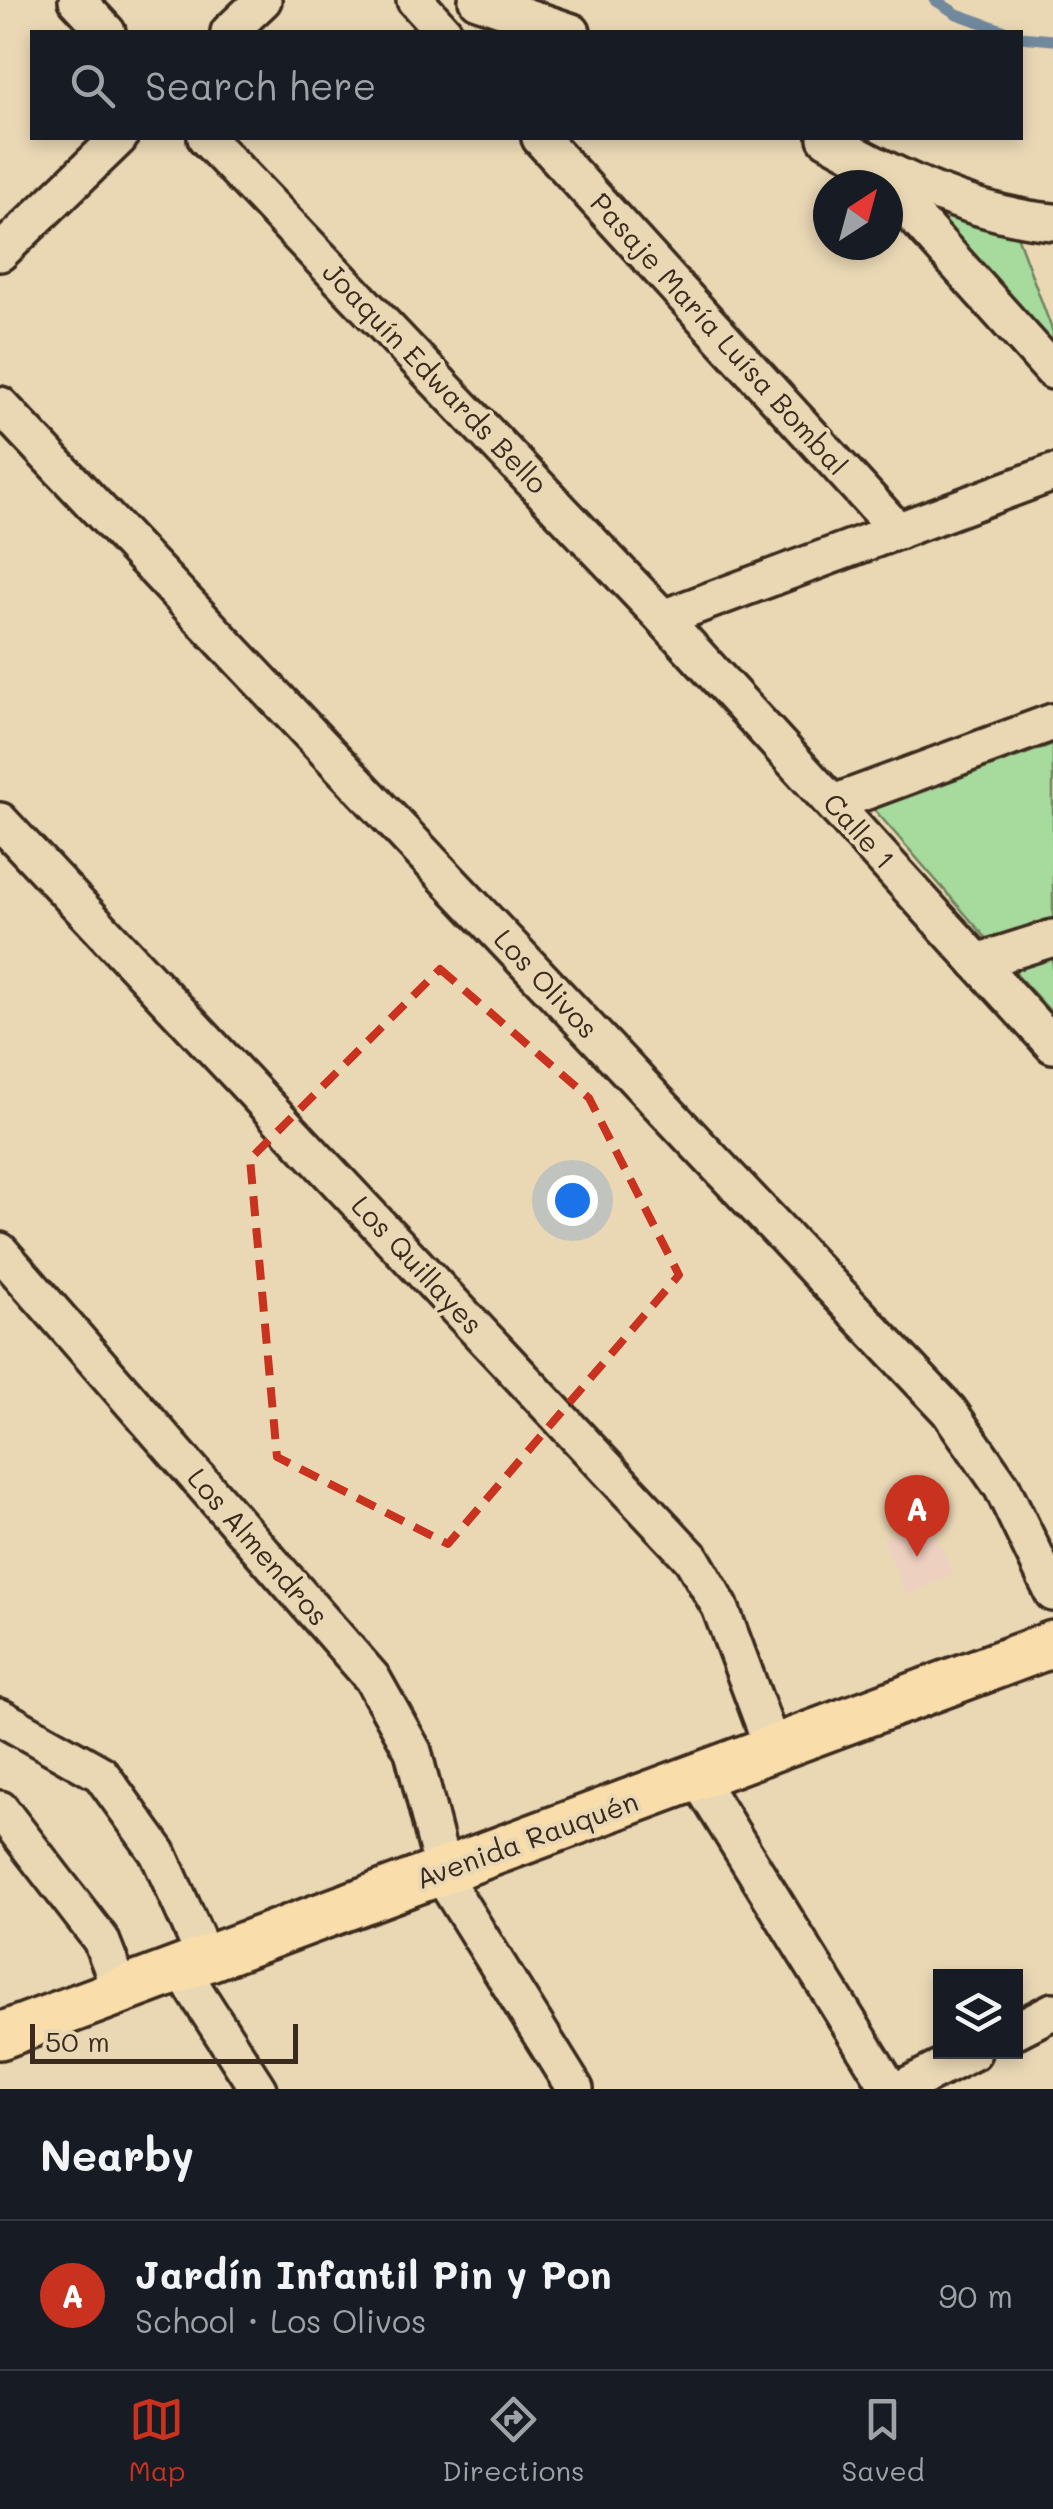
<!DOCTYPE html>
<meta charset="utf-8">
<style>
body{margin:0;font-family:Mali,sans-serif;background:#20242c;color:#f1f3f6}
.controls{position:absolute;right:30px;bottom:30px;display:grid;overflow:hidden;border-radius:0px;box-shadow:0 5px 15px #0003}
.controls button{width:90px;height:90px;display:grid;place-items:center;padding:0;border:0;border-bottom:2px solid #363941;background:#171b24;color:#f1f3f6;font:50px sans-serif}
.compass{position:absolute;left:813px;top:170px;width:90px;height:90px;border-radius:50%;background:#171b24;box-shadow:0 5px 15px #0003;rotate:36deg}
.scale{position:absolute;left:30px;bottom:25px;width:268px;box-sizing:border-box;padding-left:10px;border:5px solid #3b2a1e;border-top:0;font-size:28px;line-height:35px;white-space:nowrap;color:#3b2a1e;-webkit-text-stroke:8px #ead8b5;paint-order:stroke}
.you{position:absolute;left:572px;top:1200px;width:35px;height:35px;margin:-25px;border:8px solid #fff;border-radius:50%;background:#1a73e8;box-shadow:0 0 0 15px #1a73e833}
.badge{display:grid;place-items:center;width:65px;height:65px;border-radius:50%;background:#c8321e;color:#fff;font-size:32px;font-weight:700}
.pin{position:absolute;translate:-50% -82px;filter:drop-shadow(0 2px 5px #0008)}
.pin::after{content:'';position:absolute;top:52px;width:35px;height:30px;background:inherit;clip-path:polygon(0 0,100% 0,50% 100%)}
.list{margin:0;padding:0;list-style:none}
h2{display:flex;justify-content:space-between;align-items:center;height:130px;margin:0;padding:0 40px;font-size:42px}
h2 small{font-size:32px;font-weight:400;color:#9ea1a6}
.list li{display:grid;grid-template-columns:65px 1fr auto;gap:30px;align-items:center;box-sizing:border-box;height:150px;padding:0 40px;border-top:2px solid #363941}
.list b{display:block;font-size:38px;white-space:nowrap}
.list p{margin:0;font-size:32px;white-space:nowrap;color:#9ea1a6}
.list em{font-size:32px;font-style:normal;color:#9ea1a6}
.icon{flex:none;width:55px;height:55px;fill:none;stroke:currentColor;stroke-width:2;stroke-linecap:round;stroke-linejoin:round}
.map{position:relative;flex:none;width:1053px;height:2089px;overflow:hidden}
.search{position:absolute;background:#171b24;box-shadow:0 5px 15px #0003;left:30px;right:30px;top:30px;height:110px;display:flex;align-items:center;gap:25px;box-sizing:border-box;padding:0 35px;border-radius:0px;color:#9ea1a6;font-size:38px}
.sheet{height:280px;background:#171b24}
nav{display:flex;justify-content:space-around;align-items:center;box-sizing:border-box;height:140px;border-top:2px solid #363941;background:#171b24;font-size:28px;color:#9ea1a6}
nav a{display:grid;justify-items:center;gap:5px}
nav .on{color:#c8321e}
.map>svg:first-child{display:block}
.built{fill:#edd0c0}
.green{fill:#a6db9d;stroke:#70825e;stroke-width:2.5}
.lines{fill:none;stroke-linecap:round;stroke-linejoin:round}
.stream{stroke:#70899d;stroke-width:11}
.minor-casing{stroke:#3b2a1e;stroke-width:42}
.major-casing{stroke:#3b2a1e;stroke-width:52}
.minor{stroke:#ead8b5;stroke-width:35}
.major{stroke:#f9deab;stroke-width:45}
.marked{fill:none;stroke:#c8321e;stroke-width:8;stroke-dasharray:20 12;stroke-linejoin:round}
.labels{text-anchor:middle;stroke-width:8;stroke-linejoin:round;paint-order:stroke}
.street-label{font-size:28px;fill:#3b2a1e;stroke:#ead8b5}
</style>
<div class="map">
<svg width="1053" height="2089" viewBox="0 0 1053 2089">
<rect width="100%" height="100%" fill="#ead8b5"/>
<filter id="ink" filterUnits="userSpaceOnUse"><feTurbulence type="fractalNoise" baseFrequency=".01" numOctaves="2"/><feDisplacementMap in="SourceGraphic" scale="20" xChannelSelector="R" yChannelSelector="G"/><feConvolveMatrix kernelMatrix="1 2 1 2 8 2 1 2 1" color-interpolation-filters="sRGB"/></filter>
<g filter="url(#ink)">
<path class="built" d="M928,1519L953,1574L907,1595L882,1539Z"/>
<g class="green">
<path d="M903,179L1016,233L1053,332V347Z"/>
<path d="M1053,744V929L994,947L874,809Z"/>
<path d="M1053,950V1014L1007,964Z"/>
</g>
<g class="lines">
<g class="stream">
<path d="M935,0L957,14L1008,32"/>
<path d="M1020,37L1053,40"/>
</g>
<defs>
<g id="minor">
<path d="M77,0L107,32"/>
<path d="M415,0L444,32"/>
<path d="M477,0L572,32"/>
<path d="M229,32L263,0"/>
<path d="M206,138L663,618L1053,1045"/>
<path d="M540,138L898,531"/>
<path d="M826,138C895,177 974,215 1053,222"/>
<path d="M888,187L1053,371"/>
<path d="M0,253L119,138"/>
<path d="M0,405L949,1411L1002,1487L1053,1593"/>
<path d="M663,618L1053,473"/>
<path d="M834,803L1053,722"/>
<path d="M0,821L692,1559L720,1607L773,1749"/>
<path d="M977,962L1053,938"/>
<path d="M0,1251L372,1678L413,1751L446,1882L575,2089"/>
<path d="M0,1717L101,1774L158,1853L206,1960"/>
<path d="M697,1777L890,2089"/>
<path d="M0,1809L101,1940L121,1991"/>
<path d="M181,1969L258,2089"/>
<path d="M1016,2030L1053,2011"/>
<path d="M900,2089L973,2052"/>
</g>
<path id="major" d="M0,2036L1053,1644"/>
</defs>
<use href="#minor" class="minor-casing"/>
<use href="#major" class="major-casing"/>
<use href="#minor" class="minor"/>
<use href="#major" class="major"/>
</g>
</g>
<path class="marked" d="M440,969L589,1098L679,1275L448,1544L277,1457L250,1159Z"/>
<g class="labels">
<g class="street-label">
<text transform="translate(719 334) rotate(48)" y="10">Pasaje María Luísa Bombal</text>
<text transform="translate(435 378) rotate(46)" y="10">Joaquín Edwards Bello</text>
<text transform="translate(859 831) rotate(48)" y="10">Calle 1</text>
<text transform="translate(546 984) rotate(47)" y="10">Los Olivos</text>
<text transform="translate(417 1265) rotate(47)" y="10">Los Quillayes</text>
<text transform="translate(258 1547) rotate(49)" y="10">Los Almendros</text>
<text transform="translate(527 1840) rotate(-20)" y="10">Avenida Rauquén</text>
</g>
</g>
</svg>
<div class="controls">
<button><svg class="icon" aria-label="layers" viewBox="0 0 24 24"><path d="M12 4l9 5-9 5-9-5zM3 14l9 5 9-5"/></svg></button>
</div>
<svg class="compass" viewBox="-18 -18 36 36"><path d="M0-13l5 13h-10z" fill="#e53935"/><path d="M0 13l5-13h-10z" fill="#9ea1a6"/></svg>
<div class="scale">50 m</div>
<div class="you"></div>
<div class="pin badge" style="left:917px;top:1557px">A</div>
<div class="search"><svg class="icon" aria-label="search" viewBox="0 0 24 24"><circle cx="10" cy="10" r="6"/><path d="M15 15l6 6"/></svg>Search here</div>
</div>
<section class="sheet">
<h2>Nearby<small></small></h2>
<ul class="list">
<li><span class="badge">A</span><div><b>Jardín Infantil Pin y Pon</b><p>School · Los Olivos</p></div><em>90 m</em></li>
</ul>
</section>
<nav>
<a class="on"><svg class="icon" aria-label="map" viewBox="0 0 24 24"><path d="M3 6l6-2 6 2 6-2v14l-6 2-6-2-6 2zM9 4v14M15 6v14"/></svg>Map</a>
<a><svg class="icon" aria-label="directions" viewBox="0 0 24 24"><path d="M12 3l9 9-9 9-9-9zM9 14v-3h6M13 9l2 2-2 2"/></svg>Directions</a>
<a><svg class="icon" aria-label="saved" viewBox="0 0 24 24"><path d="M7 4h10v16l-5-4-5 4z"/></svg>Saved</a>
</nav>
